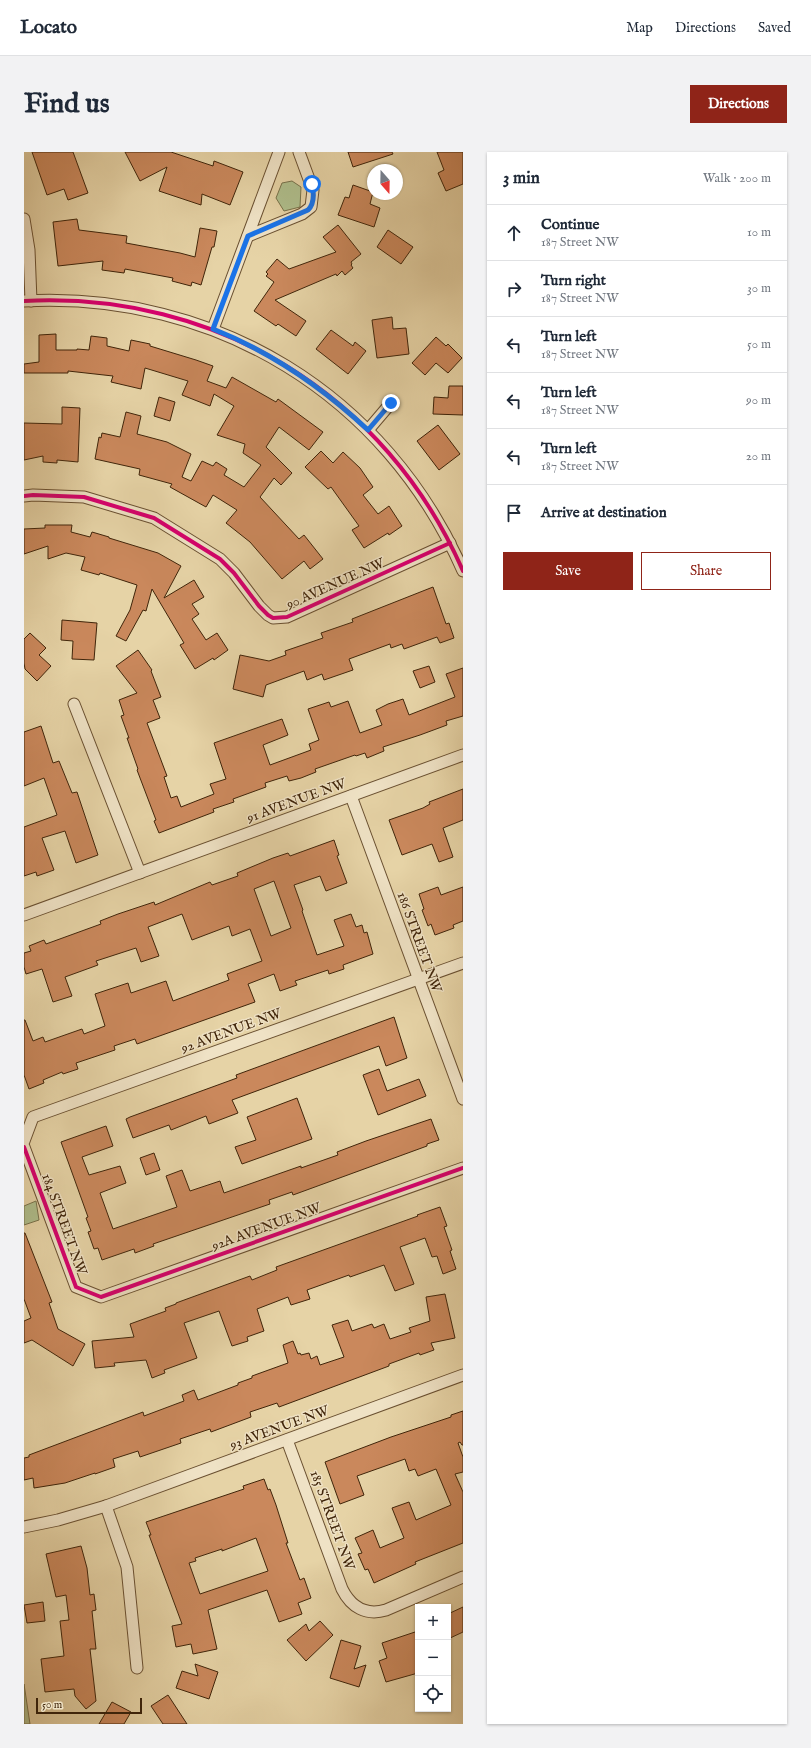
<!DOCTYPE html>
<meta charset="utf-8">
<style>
body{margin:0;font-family:"IM FELL English",serif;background:#f2f2f3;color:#1f2937}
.controls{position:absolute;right:12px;bottom:12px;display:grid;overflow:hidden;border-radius:0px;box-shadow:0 1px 3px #0004}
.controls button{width:36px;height:36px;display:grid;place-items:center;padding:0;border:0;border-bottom:1px solid #e0e1e3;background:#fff;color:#1f2937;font:20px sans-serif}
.compass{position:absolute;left:343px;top:12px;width:36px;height:36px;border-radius:50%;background:#fff;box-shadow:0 1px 3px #0004;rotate:160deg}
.scale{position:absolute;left:12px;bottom:10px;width:106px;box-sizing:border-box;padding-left:4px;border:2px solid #40250a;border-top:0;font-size:11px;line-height:14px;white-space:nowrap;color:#40250a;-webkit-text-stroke:3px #efe2c5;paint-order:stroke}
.stop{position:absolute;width:12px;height:12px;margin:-9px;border:3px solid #1a73e8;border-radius:50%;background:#fff}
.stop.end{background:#1a73e8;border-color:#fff;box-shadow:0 1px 4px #0008}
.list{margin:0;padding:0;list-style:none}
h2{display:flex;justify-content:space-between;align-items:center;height:52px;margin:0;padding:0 16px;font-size:17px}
h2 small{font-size:13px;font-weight:400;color:#747a83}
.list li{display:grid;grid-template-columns:26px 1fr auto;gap:12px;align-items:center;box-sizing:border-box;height:56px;padding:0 16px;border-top:1px solid #e0e1e3}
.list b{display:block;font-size:15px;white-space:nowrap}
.list p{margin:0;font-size:13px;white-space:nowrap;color:#747a83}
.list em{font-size:13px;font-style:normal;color:#747a83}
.actions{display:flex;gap:8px;padding:12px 16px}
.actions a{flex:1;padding:9px 0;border:1px solid #8f2418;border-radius:0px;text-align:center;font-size:14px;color:#8f2418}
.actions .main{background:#8f2418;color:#fff}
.icon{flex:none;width:22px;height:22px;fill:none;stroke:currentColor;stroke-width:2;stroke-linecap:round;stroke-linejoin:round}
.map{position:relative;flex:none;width:439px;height:1572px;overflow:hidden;border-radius:0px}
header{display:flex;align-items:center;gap:24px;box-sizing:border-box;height:56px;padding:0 20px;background:#fff;border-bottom:1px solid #e0e1e3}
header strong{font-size:19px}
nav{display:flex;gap:22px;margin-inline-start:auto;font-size:14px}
.intro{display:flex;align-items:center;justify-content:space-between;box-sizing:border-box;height:96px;padding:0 24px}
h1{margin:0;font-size:28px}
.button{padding:10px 18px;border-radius:0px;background:#8f2418;color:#fff;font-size:14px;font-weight:700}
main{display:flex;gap:24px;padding:0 24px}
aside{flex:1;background:#fff;border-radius:0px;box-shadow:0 1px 3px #0004}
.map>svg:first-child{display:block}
.green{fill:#afbe8c;stroke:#78724b}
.building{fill:#ca885c;stroke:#40250a;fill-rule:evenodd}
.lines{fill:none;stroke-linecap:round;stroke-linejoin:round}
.minor-casing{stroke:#6a5031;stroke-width:13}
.minor{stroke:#efe2c5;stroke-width:11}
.cycleway-casing{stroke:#efe2c5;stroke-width:6}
.cycleway{stroke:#d6006c;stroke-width:4}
.route{stroke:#1a73e8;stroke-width:5}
.labels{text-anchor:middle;stroke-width:3;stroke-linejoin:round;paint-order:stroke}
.street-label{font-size:14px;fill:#40250a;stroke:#efe2c5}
</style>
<header>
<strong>Locato</strong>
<nav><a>Map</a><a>Directions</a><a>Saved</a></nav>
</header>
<div class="intro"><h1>Find us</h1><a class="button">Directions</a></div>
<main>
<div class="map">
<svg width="439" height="1572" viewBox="0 0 439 1572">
<rect width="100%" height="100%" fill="#e6d3a6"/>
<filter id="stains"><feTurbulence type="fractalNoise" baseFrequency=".005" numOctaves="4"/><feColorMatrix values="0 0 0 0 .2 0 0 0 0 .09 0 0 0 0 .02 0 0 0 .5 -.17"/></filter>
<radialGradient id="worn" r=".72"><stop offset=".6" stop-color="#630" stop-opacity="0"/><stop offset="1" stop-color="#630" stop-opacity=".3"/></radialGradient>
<g class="green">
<path d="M268,29L277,35L276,55L260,59L252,46L258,31Z"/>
<path d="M12,1049L15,1068L0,1073V1054Z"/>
<path d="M0,1532L6,1572H0Z"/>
</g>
<g class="building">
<path d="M8,0H49L64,41L44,48L40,37L23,43Z"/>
<path d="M101,0H147L189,14L190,9L219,20L206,53L178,42L177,53L135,39L143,15L116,29Z"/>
<path d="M324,0H368L369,2L329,15Z"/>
<path d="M413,0H439V32L422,39L414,21L420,18Z"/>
<path d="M329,33L349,40L346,52L356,56L350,75L314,63L321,45L325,46Z"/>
<path d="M53,67L55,78L103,84L102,91L156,101L171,105L176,76L193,79L190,95H188L177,133L168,130L167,134L148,129L149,126L101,117L100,121L78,118L79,109L34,114L29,70Z"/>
<path d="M314,73L337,102L327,110L328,112L327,113L329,116L321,123L318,119L313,124L312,122L251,148L282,169L272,184L254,172L252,174L230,159L250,130L242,124L244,122L242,120L253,107L265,117L312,100L299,85Z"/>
<path d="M364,78L389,95L377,112L353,95Z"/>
<path d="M368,165L369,177L382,176L385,202L353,206L348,168Z"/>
<path d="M307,178L329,194L331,190L342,199L324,222L292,197Z"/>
<path d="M32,182V198H53V197L65,198L67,184L83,186V194L105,199L107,188L126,192V194L172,208L189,214L183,229L202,236L208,225L252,250L254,247L299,280L285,298L255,275L242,295L268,321L257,333L250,326L236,345L275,387L280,383L299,407L286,417L280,409L258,427L226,390L202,371L213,358L189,343L182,355L146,335L148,332L115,323L116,317L71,307L75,285L77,286L78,281L96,285L102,260L117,264L113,282L143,290L167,302L158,325L167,329L178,309L189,314L192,310L203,317L200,323L220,335L237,313L219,301L221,292L193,283L210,254L190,242L186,254L158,243L164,229L121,216L117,237L87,230L89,224L44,219V221H0V212L15,210V183Z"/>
<path d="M412,185L422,194L424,192L438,206L424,221L412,211L401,223L388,211Z"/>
<path d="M425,234H439V263L409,262L410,245L424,246Z"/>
<path d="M135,245L151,250L146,269L130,264Z"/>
<path d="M38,255L56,256L54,310L33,308V311L19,310V304L0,308V271L38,272Z"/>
<path d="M414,273L436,302L415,318L393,289Z"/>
<path d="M297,299L309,311L319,300L336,316L349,335L339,343L354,362L365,354L378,374L365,383L364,381L340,396L328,378L335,374L307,335L304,337L281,315Z"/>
<path d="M21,373H48L47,380L66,385L68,380L85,385V386L134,401L157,414L140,446L170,428L180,445L168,452L175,462L168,467L182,488L193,481L204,498L190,508L189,506L171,517L156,493L160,491L128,437L122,459L119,458L102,489L92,484L106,458L113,433L76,421L75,423L57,418L61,405L42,401L24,407V394L0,402V377L21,376Z"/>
<path d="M409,435L422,472L425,471L430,486L416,491L413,485L380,497L378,492L367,496L366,492L325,507L329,518L300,528L298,522L283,528L280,519L242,533L239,545L209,537L216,503L245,509L262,503L261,499L299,486L297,481L329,470L328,467Z"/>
<path d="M38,468L73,471L70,508L48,507L49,489L37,488Z"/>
<path d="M6,481L22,496L15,503L27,514L13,529L1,517L0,511V487Z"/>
<path d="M114,498L128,518L127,519L137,545L129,548L136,566L123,571L143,624L140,625L147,646L153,644L157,655L190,642L186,632L202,627L190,591L258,567L264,583L239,593L246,613L287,598L285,592L295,588L284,557L305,550L307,555L324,549L336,581L358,573L352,558L364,552L379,547L385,563L431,545L422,522L439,516V564L422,569L423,573L396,583L359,595L360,599L343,606L341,601L332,604L331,603L291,617L292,620L277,626L265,629L263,624L241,631L242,635L209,647L210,650L189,657L190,660L135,681L130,669L132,668L113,618L114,617L103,586H105L97,564L100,563L95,548L113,541L92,514Z"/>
<path d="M405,514L411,530L396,536L389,519Z"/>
<path d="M17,574L29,611L35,609L48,641L53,640L74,703L52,711L41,679L18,686L30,718L13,724L12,720L0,724V675L33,663L20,626L0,634V580Z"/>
<path d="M439,637V668L419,676L429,705L415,710L408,692L378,703L365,668L399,656L406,652L405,650Z"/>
<path d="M310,688L315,703L313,704L323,731L302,739L296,724L270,733L279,758L278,759L293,803L320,794L310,768L327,762L332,775L338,773L340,781L343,780L349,802L319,813L320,817L305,822L304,818L271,829L273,833L256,839L250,822L224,832L231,850L113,892L111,887L90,894L91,898L52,911L54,917L39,922L38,920L19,928L20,931L5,937L0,923V868H1L9,889L19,885L21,890L58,877L60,882L81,874L71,842L104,831L107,841L142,829L149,849L205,828L203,822L238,809L226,777L208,784L205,774L168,788L158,762L124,775L135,804L117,810L112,796L72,809L74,813L41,825L48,844L29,850L18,817L2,822L0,815V801L7,799L5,794L20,788L22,792L77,772L76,769L94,762L130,750L131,753L186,730L188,733L214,724L213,721L249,706L264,701L266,704ZM250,729L267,776L247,784L230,737Z"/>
<path d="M414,735L417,743L439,735V769L429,773L430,776L411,783L407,772L404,774L398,758L400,757L395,742Z"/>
<path d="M370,865L383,906L362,914L355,894L208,948L214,961L185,972L182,964L147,978L145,973L109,986L102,967L106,965L213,926L212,923Z"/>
<path d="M355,917L363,939L395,927L402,944L354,963L339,923Z"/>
<path d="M273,946L288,987L218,1012L211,995L232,988L223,965Z"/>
<path d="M407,967L415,988L403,992V994L269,1043L268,1040L245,1048L246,1052L129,1092L130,1094L111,1101L110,1097L78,1108L74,1096L70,1097L64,1080L67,1079L62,1066L64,1065L37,990L82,974L89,994L58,1005L65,1023L96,1014L102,1031L76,1041L89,1077L153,1055L142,1024L158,1018L166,1039L196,1029L200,1041L277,1014V1016L314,1003L313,1000L342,989Z"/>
<path d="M130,1001L136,1018L122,1023L116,1006Z"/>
<path d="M416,1055L423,1074L420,1075L428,1098L426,1099L432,1117L419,1122L413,1104L408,1105L401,1086L376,1095L390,1132L371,1139L360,1113L326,1125L325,1123L283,1138L286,1147L267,1153L264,1145L233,1157L240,1179L223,1185L224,1189L208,1194L195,1159L160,1171L173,1206L140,1218L141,1221L128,1226L122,1208L90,1211L91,1214L71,1216L68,1189L110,1185L106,1172L142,1159L141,1156L152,1152V1151L226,1124L228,1128L253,1118L252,1115L394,1064L393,1063Z"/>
<path d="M0,1081H1L28,1150L25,1151L34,1177L61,1192L49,1214L8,1188L0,1191V1169L7,1166L0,1147Z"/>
<path d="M421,1142L431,1186L407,1191L410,1198L396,1203L395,1201L365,1212V1214L255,1255L253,1251L226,1260L227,1265L187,1280L186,1277L156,1287L157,1291L116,1305L114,1299L89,1307L91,1315L71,1322V1321L41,1331L10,1336L9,1326L0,1328V1306L5,1305V1303L119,1260L120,1264L160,1249L158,1243L170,1238L174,1248L214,1233V1231L228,1226V1224L264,1211L259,1193L269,1189L274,1202L276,1201L277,1203L285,1201L287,1207L293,1204L296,1213L320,1205L308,1173L324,1168L328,1179L348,1172L350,1176L360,1172L366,1187L387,1180L385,1176L406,1169L402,1145Z"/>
<path d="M439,1259V1293H438L436,1290L434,1291L439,1305V1320L431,1322L439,1340V1391L391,1410L392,1412L350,1431L344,1417L341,1418L334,1402L338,1401L331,1386L349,1378L356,1396L380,1386L368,1356L385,1350L392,1368L427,1353L412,1317L394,1324L391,1317L385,1319L381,1307L333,1324L340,1343L316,1352L301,1310L367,1285L427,1265V1263Z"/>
<path d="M240,1327L244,1338L246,1337L252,1353L264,1391H262L276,1428L280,1426L287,1446L274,1451L278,1462L255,1470L243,1438L184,1458L193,1497L169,1502L167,1492L152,1495L148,1474L158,1472L125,1383H127L122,1370L220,1337L219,1334ZM232,1386L244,1419L176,1442L165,1411L172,1409L171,1406L198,1397V1399Z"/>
<path d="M57,1394L63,1416L66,1443L70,1442L72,1458L68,1459L72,1497H66L72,1549L62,1557L51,1544L50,1537L21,1540L17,1507L40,1504L36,1469L45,1468L42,1443L32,1445L22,1402Z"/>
<path d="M19,1450L21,1469L3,1471L0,1453Z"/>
<path d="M439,1455V1480L424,1487V1462Z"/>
<path d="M296,1469L309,1483L282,1509L263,1488L282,1472L285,1479Z"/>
<path d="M394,1479V1521L362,1530L355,1509L363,1506L358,1491Z"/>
<path d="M317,1488L337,1494L330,1517L342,1513L335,1535L306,1526Z"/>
<path d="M171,1512L194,1520L185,1547L152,1536L158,1519L174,1524Z"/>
<path d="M144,1543L163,1572H139L127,1554Z"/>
<path d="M88,1550L107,1560L100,1572H75Z"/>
</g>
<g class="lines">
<defs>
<g id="minor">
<path d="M0,67L5,98L7,149"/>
<path d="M224,84L278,62L287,55L289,38L275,0"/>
<path d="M0,149C192,139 362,243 439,419"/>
<path d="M189,177L255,0"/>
<path d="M344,278L367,251"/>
<path d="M0,344L9,343L60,345L130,366L196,407L210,421L235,454L244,463L249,466L263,465L426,391"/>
<path d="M50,552L116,721"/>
<path d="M327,644L439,947"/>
<path d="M0,763L439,603"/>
<path d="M0,989L9,965L439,811"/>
<path d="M0,995L52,1135L77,1145L439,1016"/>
<path d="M263,1288L318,1437C327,1455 342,1464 362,1458L439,1425"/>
<path d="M82,1354L103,1415L113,1516"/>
<path d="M0,1375L34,1368L82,1354L439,1223"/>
</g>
</defs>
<use href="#minor" class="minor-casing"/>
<use href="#minor" class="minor"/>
<defs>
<g id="cycleway">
<path d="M0,149C192,139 362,243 439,419"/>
<path d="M0,344L9,343L60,345L130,366L196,407L210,421L235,454L244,463L249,466L263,465L426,391"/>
<path d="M0,995L52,1135L77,1145L439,1016"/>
</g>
</defs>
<use href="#cycleway" class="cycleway-casing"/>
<use href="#cycleway" class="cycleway"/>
</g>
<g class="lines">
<path class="route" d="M288,32C290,41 291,51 284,58L224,84L189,177C247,200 298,235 344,278L367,251"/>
</g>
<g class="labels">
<g class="street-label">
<text transform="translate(311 431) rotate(-24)" y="5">90 AVENUE NW</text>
<text transform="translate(272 648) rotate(-20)" y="5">91 AVENUE NW</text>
<text transform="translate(396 790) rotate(70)" y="5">186 STREET NW</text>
<text transform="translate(207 878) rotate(-20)" y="5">92 AVENUE NW</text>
<text transform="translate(41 1072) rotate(70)" y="5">184 STREET NW</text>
<text transform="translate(242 1074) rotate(-20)" y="5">92A AVENUE NW</text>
<text transform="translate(255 1275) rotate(-20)" y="5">93 AVENUE NW</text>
<text transform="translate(309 1368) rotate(70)" y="5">185 STREET NW</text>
</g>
</g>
<rect width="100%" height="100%" filter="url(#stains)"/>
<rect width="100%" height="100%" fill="url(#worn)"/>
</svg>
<div class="controls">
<button>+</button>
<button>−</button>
<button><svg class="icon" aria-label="locate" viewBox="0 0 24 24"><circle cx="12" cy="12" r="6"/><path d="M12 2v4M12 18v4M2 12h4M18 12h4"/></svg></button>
</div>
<svg class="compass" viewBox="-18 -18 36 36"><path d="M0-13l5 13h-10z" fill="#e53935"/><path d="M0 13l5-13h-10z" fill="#747a83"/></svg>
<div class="scale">50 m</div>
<div class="stop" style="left:288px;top:32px"></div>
<div class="stop end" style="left:367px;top:251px"></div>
</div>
<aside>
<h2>3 min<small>Walk · 200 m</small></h2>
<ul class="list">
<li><svg class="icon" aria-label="ahead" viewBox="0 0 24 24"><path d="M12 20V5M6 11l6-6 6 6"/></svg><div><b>Continue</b><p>187 Street NW</p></div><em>10 m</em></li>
<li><svg class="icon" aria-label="right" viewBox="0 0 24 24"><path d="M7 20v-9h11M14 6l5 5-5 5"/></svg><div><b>Turn right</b><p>187 Street NW</p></div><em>30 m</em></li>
<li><svg class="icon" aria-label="left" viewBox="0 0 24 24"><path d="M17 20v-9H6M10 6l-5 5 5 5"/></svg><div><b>Turn left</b><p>187 Street NW</p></div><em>50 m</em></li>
<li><svg class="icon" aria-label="left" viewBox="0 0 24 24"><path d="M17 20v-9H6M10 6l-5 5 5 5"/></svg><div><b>Turn left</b><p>187 Street NW</p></div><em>90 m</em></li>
<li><svg class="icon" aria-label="left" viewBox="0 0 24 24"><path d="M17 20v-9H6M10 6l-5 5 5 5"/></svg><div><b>Turn left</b><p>187 Street NW</p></div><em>20 m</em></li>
<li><svg class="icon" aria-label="arrive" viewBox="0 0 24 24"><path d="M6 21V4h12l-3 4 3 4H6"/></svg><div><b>Arrive at destination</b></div></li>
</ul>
<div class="actions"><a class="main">Save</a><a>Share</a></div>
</aside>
</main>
